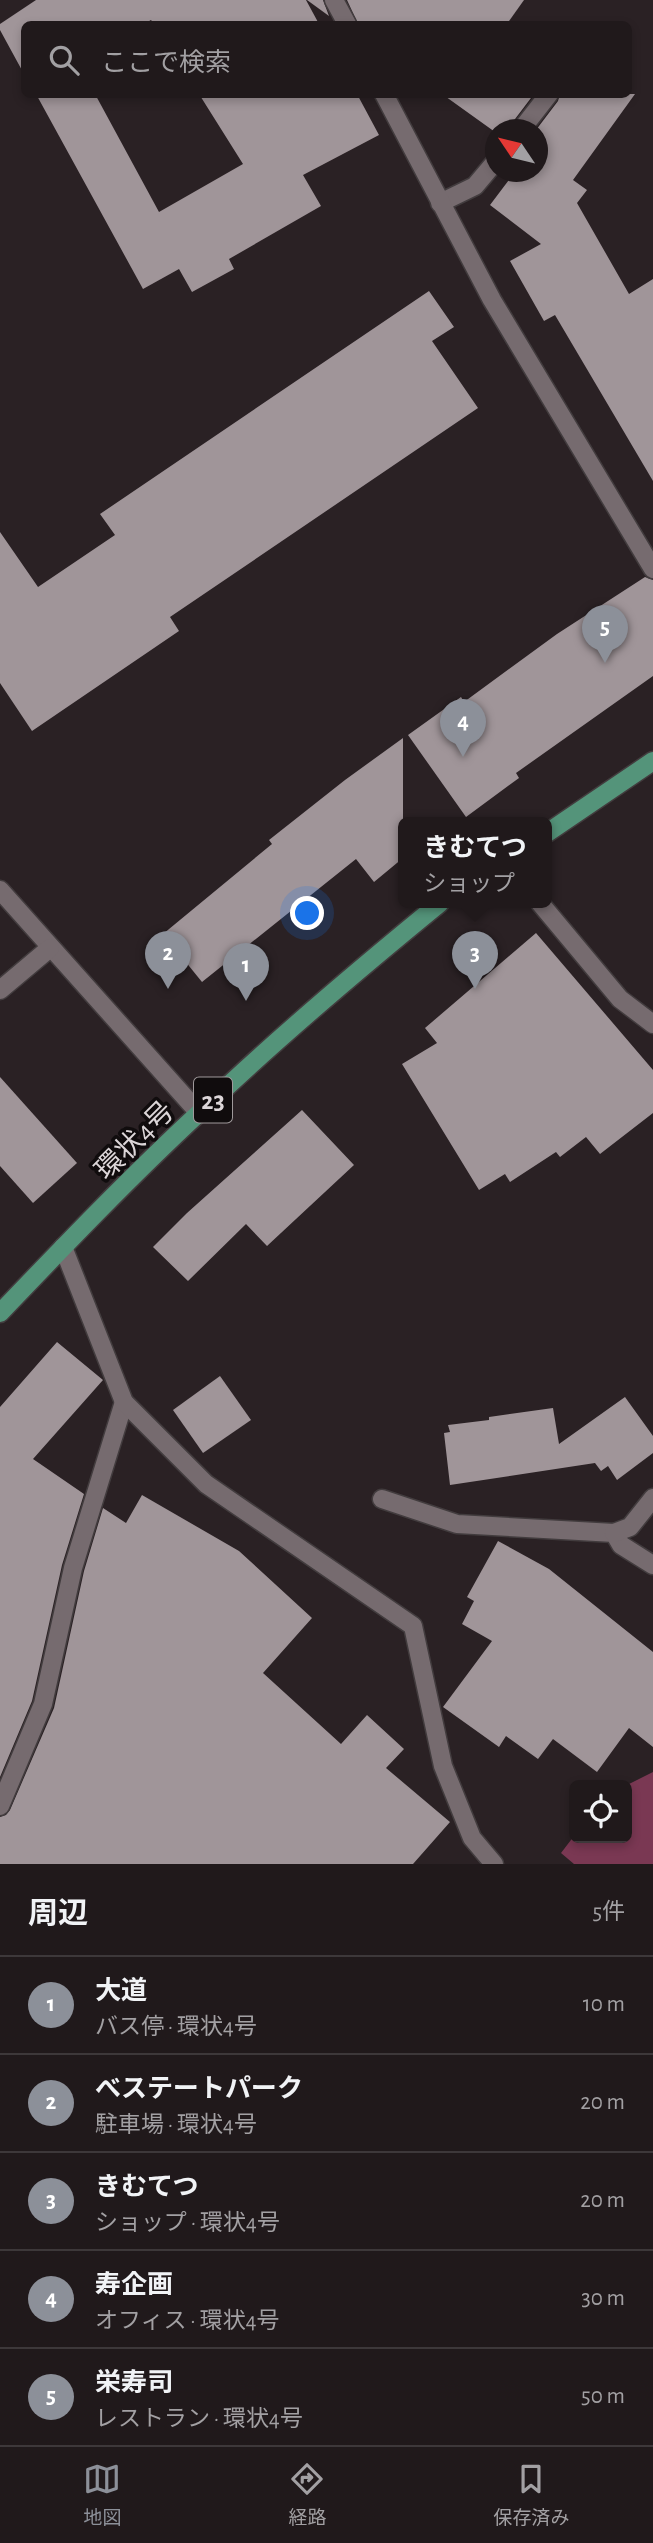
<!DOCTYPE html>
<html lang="ja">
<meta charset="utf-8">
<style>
body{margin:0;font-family:"Alegreya Sans","Noto Sans JP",sans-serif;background:#282224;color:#f1f3f6}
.controls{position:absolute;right:21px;bottom:21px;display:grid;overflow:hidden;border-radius:10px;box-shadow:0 4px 10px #0003}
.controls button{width:63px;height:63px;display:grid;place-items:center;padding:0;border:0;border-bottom:2px solid #3d383a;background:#20191b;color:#f1f3f6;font:35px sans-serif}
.compass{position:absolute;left:485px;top:119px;width:63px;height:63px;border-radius:50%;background:#20191b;box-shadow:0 4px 10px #0003;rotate:305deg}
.you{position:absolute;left:308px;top:914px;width:24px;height:24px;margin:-18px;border:5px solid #fff;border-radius:50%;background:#1a73e8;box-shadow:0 0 0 10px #1a73e833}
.badge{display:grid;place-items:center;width:46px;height:46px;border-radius:50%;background:#8c9099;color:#fff;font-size:23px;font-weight:700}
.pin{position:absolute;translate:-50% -58px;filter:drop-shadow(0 2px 4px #0008)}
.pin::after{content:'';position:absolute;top:37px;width:24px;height:21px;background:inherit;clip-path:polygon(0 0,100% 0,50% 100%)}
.popup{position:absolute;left:398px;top:817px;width:154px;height:91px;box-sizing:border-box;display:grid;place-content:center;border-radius:10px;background:#20191b;filter:drop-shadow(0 2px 5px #0005);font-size:23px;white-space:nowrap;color:#a2a0a3}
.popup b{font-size:26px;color:#f1f3f6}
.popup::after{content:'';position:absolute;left:50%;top:100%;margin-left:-14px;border:14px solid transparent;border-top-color:#20191b}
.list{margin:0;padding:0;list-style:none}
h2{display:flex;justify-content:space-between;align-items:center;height:91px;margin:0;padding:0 28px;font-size:30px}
h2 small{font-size:23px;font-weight:400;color:#a2a0a3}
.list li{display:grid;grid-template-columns:46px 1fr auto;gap:21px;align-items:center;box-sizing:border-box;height:98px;padding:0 28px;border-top:2px solid #3d383a}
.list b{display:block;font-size:26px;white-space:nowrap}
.list p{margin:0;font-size:23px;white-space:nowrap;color:#a2a0a3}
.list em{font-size:23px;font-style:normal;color:#a2a0a3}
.icon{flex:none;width:38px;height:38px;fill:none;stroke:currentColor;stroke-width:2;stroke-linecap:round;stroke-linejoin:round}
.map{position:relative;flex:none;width:653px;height:1864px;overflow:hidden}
.search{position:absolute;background:#20191b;box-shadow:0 4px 10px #0003;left:21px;right:21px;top:21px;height:77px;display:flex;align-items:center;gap:18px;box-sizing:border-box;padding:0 24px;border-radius:10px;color:#a2a0a3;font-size:26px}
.sheet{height:581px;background:#20191b}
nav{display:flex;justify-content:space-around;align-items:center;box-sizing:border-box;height:98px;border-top:2px solid #3d383a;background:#20191b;font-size:19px;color:#a2a0a3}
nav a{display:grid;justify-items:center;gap:4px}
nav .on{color:#8c9099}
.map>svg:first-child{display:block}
.forest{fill:#7a3853}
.building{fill:#a09599}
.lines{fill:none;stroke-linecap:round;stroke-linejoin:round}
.service-casing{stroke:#423c3e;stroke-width:21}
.minor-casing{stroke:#423c3e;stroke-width:21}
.primary-casing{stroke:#423c3e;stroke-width:21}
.service{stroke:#766b6f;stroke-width:18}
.minor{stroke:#766b6f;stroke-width:18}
.primary{stroke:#54947a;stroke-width:18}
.labels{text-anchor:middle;stroke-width:7;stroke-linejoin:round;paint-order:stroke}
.shield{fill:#100c0d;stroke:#9f999b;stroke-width:2}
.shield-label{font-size:26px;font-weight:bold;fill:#dcd6d8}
.street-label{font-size:28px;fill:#dcd6d8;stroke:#100c0d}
</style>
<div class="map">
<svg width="653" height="1864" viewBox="0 0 653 1864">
<rect width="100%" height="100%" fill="#2a2124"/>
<path class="forest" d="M653,1772V1864H574L561,1853L574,1836V1838H627V1785Z"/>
<g class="building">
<path d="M36,0H306L319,24H154L151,20L144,24H24V74L0,30V24Z"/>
<path d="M307,0H323L329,16Z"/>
<path d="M347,0H524L507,24H358Z"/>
<path d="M36,94H95L159,212L243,164L199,94H357L379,135L303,175L321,206L229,259L234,269L192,292L179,269L143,289Z"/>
<path d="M442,94H534L512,123L510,130H495V132Z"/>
<path d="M560,94H635L573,180L587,190L577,203L629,294L653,279V481L555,315L544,321L510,261L541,244L490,205L515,172H537L536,130L558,101Z"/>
<path d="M429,291L454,327L432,341L478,408L170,617L179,631L32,731L0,683V532L38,587L115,535L100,514Z"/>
<path d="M645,577L653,580V676L516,773L519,778L466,817L408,735L461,697L464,702L557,634Z"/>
<path d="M403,738V858L374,882L356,859L202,982L163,934L272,844L269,840L345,780Z"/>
<path d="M536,933L653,1070V1113L600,1154L586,1137L560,1157L556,1152L510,1182L505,1174L479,1190L402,1064L437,1043L425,1028Z"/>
<path d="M0,1077L77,1163L33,1203L0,1166Z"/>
<path d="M302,1110L354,1165L267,1246L246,1224L188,1281L153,1247L187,1213Z"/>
<path d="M57,1342L103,1380L33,1459L84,1494L62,1565L32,1701L0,1777V1407Z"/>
<path d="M220,1376L251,1420L203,1453L173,1410Z"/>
<path d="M625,1397L653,1436V1453L617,1480L608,1466L601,1471L595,1463L450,1485L444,1433L450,1432L448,1425L489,1420V1417L553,1408L559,1444Z"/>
<path d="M142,1495L239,1551L312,1618L263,1673L341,1744L367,1715L404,1749L386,1768L450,1822L413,1864H0V1817L6,1815L10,1810L54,1708L84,1571L103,1508L126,1523Z"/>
<path d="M498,1541L549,1569L653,1652V1747L629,1728L597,1772L553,1739L538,1759L506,1736L499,1747L443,1707L492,1641L462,1624L474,1601L467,1597Z"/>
</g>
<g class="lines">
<defs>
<g id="service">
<path d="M521,130L549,94"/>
<path d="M440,203L475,186L496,161"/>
<path d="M382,1499L457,1524L614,1533L621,1545L653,1565"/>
<path d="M0,1806L43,1704L73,1568L124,1402"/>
</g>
<g id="minor">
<path d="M334,0L347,24"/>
<path d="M384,94L492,300L653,569"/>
<path d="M0,890L199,1113"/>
<path d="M540,903L620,999L653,1024"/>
<path d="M0,990L50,948"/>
<path d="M63,1247L124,1402L206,1484L413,1626L443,1766L472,1838L494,1864"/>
<path d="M614,1533L630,1527L653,1498"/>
</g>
<g id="primary">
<path d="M547,833L653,761"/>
<path d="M0,1313C65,1245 130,1177 199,1113C276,1039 358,970 440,903"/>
</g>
</defs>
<use href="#service" class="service-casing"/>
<use href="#minor" class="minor-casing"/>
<use href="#primary" class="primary-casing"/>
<use href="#service" class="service"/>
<use href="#minor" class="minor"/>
<use href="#primary" class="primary"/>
</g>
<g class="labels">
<rect class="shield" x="194" y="1077.5" width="38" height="45" rx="5"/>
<g class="shield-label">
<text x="213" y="1109">23</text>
</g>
<g class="street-label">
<text transform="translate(134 1140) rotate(-45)" y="10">環状4号</text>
</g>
</g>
</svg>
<div class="controls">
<button><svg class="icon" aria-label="locate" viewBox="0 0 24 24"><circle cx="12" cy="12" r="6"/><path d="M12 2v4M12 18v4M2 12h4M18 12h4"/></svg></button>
</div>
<svg class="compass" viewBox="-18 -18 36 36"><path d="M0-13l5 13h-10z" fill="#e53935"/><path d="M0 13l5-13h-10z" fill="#a2a0a3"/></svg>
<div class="you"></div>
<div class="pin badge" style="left:246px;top:1001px">1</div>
<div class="pin badge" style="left:168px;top:989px">2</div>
<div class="pin badge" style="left:475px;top:989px">3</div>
<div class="popup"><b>きむてつ</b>ショップ</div>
<div class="pin badge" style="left:463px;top:757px">4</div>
<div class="pin badge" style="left:605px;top:663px">5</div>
<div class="search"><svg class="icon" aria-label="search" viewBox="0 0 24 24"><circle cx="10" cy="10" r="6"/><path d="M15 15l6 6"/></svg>ここで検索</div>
</div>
<section class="sheet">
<h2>周辺<small>5件</small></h2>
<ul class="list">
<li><span class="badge">1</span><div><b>大道</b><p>バス停 · 環状4号</p></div><em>10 m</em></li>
<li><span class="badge">2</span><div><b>べステートパーク</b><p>駐車場 · 環状4号</p></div><em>20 m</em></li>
<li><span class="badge">3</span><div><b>きむてつ</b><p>ショップ · 環状4号</p></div><em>20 m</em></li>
<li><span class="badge">4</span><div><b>寿企画</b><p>オフィス · 環状4号</p></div><em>30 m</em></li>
<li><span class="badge">5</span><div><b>栄寿司</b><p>レストラン · 環状4号</p></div><em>50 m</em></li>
</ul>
</section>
<nav>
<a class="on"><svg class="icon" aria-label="map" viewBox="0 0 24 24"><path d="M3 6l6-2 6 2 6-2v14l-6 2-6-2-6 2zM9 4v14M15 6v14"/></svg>地図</a>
<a><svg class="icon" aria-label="directions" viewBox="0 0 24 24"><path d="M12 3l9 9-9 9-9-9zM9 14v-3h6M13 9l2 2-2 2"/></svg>経路</a>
<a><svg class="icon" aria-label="saved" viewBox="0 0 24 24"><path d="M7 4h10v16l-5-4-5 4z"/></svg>保存済み</a>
</nav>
